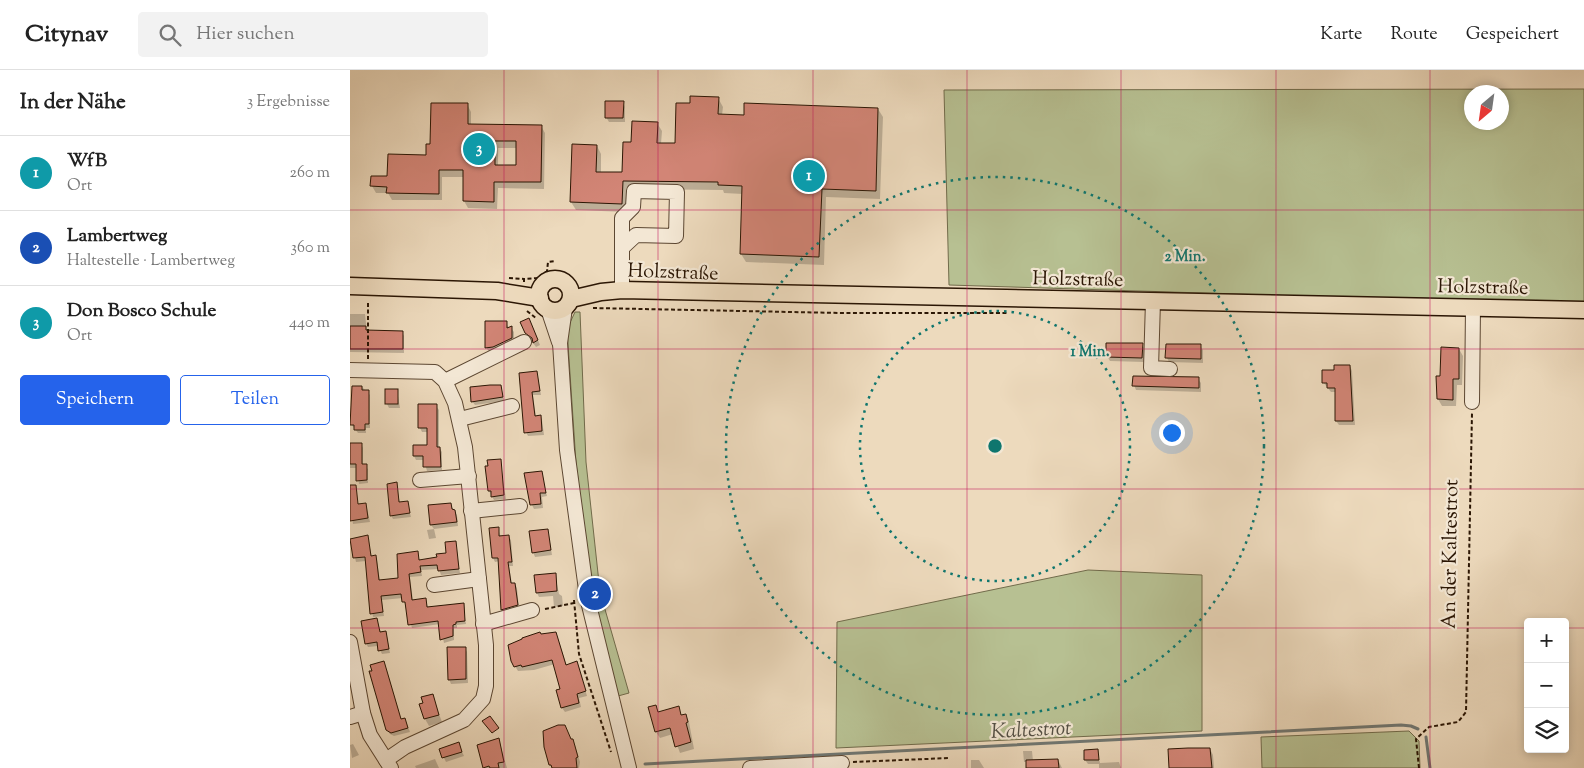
<!DOCTYPE html>
<html lang="de">
<meta charset="utf-8">
<style>
body{margin:0;font-family:"Sorts Mill Goudy",serif;background:#f2f2f2;color:#222}
.controls{position:absolute;right:15px;bottom:15px;display:grid;overflow:hidden;border-radius:5px;box-shadow:0 2px 8px #0003}
.controls button{width:45px;height:45px;display:grid;place-items:center;padding:0;border:0;border-bottom:1px solid #e0e0e0;background:#fff;color:#222;font:25px sans-serif}
.compass{position:absolute;left:1114px;top:15px;width:45px;height:45px;border-radius:50%;background:#fff;box-shadow:0 2px 8px #0003;rotate:209deg}
.you{position:absolute;left:821px;top:362px;width:18px;height:18px;margin:-12px;border:4px solid #fff;border-radius:50%;background:#1a73e8;box-shadow:0 0 0 8px #1a73e833}
.badge{display:grid;place-items:center;width:32px;height:32px;border-radius:50%;background:#2563eb;color:#fff;font-size:16px;font-weight:700}
.pin{position:absolute;translate:-50% -50%;border:2px solid #fff;box-shadow:0 1px 5px #0006}
.list{margin:0;padding:0;list-style:none}
h2{display:flex;justify-content:space-between;align-items:center;height:65px;margin:0;padding:0 20px;font-size:21px}
h2 small{font-size:16px;font-weight:400;color:#767676}
.list li{display:grid;grid-template-columns:32px 1fr auto;gap:15px;align-items:center;box-sizing:border-box;height:75px;padding:0 20px;border-top:1px solid #e0e0e0}
.list b{display:block;font-size:19px;white-space:nowrap}
.list p{margin:0;font-size:16px;white-space:nowrap;color:#767676}
.list em{font-size:16px;font-style:normal;color:#767676}
.actions{display:flex;gap:10px;padding:15px 20px}
.actions a{flex:1;padding:11px 0;border:1px solid #2563eb;border-radius:5px;text-align:center;font-size:18px;color:#2563eb}
.actions .main{background:#2563eb;color:#fff}
.icon{flex:none;width:28px;height:28px;fill:none;stroke:currentColor;stroke-width:2;stroke-linecap:round;stroke-linejoin:round}
.map{position:relative;flex:none;width:1234px;height:698px;overflow:hidden}
header{display:flex;align-items:center;gap:30px;box-sizing:border-box;height:70px;padding:0 25px;background:#fff;border-bottom:1px solid #e0e0e0}
header strong{font-size:24px}
nav{display:flex;gap:28px;margin-inline-start:auto;font-size:18px}
.search{width:350px;height:45px;background:#f2f2f2;display:flex;align-items:center;gap:12px;box-sizing:border-box;padding:0 18px;border-radius:5px;color:#767676;font-size:19px}
main{display:flex}
aside{flex:1;background:#fff}
.map>svg:first-child{display:block}
.green{fill:#b7c092;stroke:#716b4b;fill-rule:evenodd}
.shadow{fill:#0003;fill-rule:evenodd}
.lines{fill:none;stroke-linecap:round;stroke-linejoin:round}
.stream{stroke:#707772;stroke-width:3}
.building{fill:#d28576;stroke:#2b1604;fill-rule:evenodd}
.minor-casing{stroke:#5c4732;stroke-width:16}
.major-casing{stroke:#2b1604;stroke-width:19}
.path{stroke:#2b1604;stroke-width:2;stroke-dasharray:4 2.5;stroke-linecap:butt}
.minor{stroke:#f3e7d4;stroke-width:14}
.major{stroke:#eddabd;stroke-width:16}
.grid{fill:none;stroke:#c2185b;stroke-width:1;stroke-opacity:0.55}
.ring{fill:none;stroke:#0f766e;stroke-width:2.5;stroke-dasharray:2.5 5}
.labels{text-anchor:middle;stroke-width:4.5;stroke-linejoin:round;paint-order:stroke}
.street-label{font-size:20px;fill:#2b1604;stroke:#f3e7d4}
.water-label{font-size:21px;font-style:italic;fill:#534f44;stroke:#f3e7d4}
.centre{fill:#0f766e;stroke:#f3e7d4;stroke-width:2.5}
.ring-label{font-size:15px;text-anchor:middle;font-weight:bold;fill:#0f766e;stroke:#f3e7d4;stroke-width:4.5;stroke-linejoin:round;paint-order:stroke}
</style>
<header>
<strong>Citynav</strong>
<div class="search"><svg class="icon" aria-label="search" viewBox="0 0 24 24"><circle cx="10" cy="10" r="6"/><path d="M15 15l6 6"/></svg>Hier suchen</div>
<nav><a>Karte</a><a>Route</a><a>Gespeichert</a></nav>
</header>
<main>
<aside>
<h2>In der Nähe<small>3 Ergebnisse</small></h2>
<ul class="list">
<li><span class="badge" style="background:#0f9aa8">1</span><div><b>WfB</b><p>Ort</p></div><em>260 m</em></li>
<li><span class="badge" style="background:#1a4fb4">2</span><div><b>Lambertweg</b><p>Haltestelle · Lambertweg</p></div><em>360 m</em></li>
<li><span class="badge" style="background:#0f9aa8">3</span><div><b>Don Bosco Schule</b><p>Ort</p></div><em>440 m</em></li>
</ul>
<div class="actions"><a class="main">Speichern</a><a>Teilen</a></div>
</aside>
<div class="map">
<svg width="1234" height="698" viewBox="0 0 1234 698">
<rect width="100%" height="100%" fill="#eddabd"/>
<filter id="stains"><feTurbulence type="fractalNoise" baseFrequency=".004" numOctaves="4"/><feColorMatrix values="0 0 0 0 .2 0 0 0 0 .09 0 0 0 0 .02 0 0 0 .5 -.17"/></filter>
<radialGradient id="worn" r=".72"><stop offset=".6" stop-color="#630" stop-opacity="0"/><stop offset="1" stop-color="#630" stop-opacity=".3"/></radialGradient>
<g class="green">
<path d="M1234,19V235L599,215L594,20ZM1122,22H1152V52H1122Z"/>
<path d="M225,242H230L236,392L250,522L279,623L268,626L242,523L226,393L217,259Z"/>
<path d="M738,500L852,505V661L486,678L487,552Z"/>
<path d="M1059,661L1069,671L1070,698H912L911,667Z"/>
</g>
<g class="shadow">
<path d="M368,28L373,37L372,45L395,46L528,39L533,47L530,129L476,127L474,195L396,192L391,184L393,124L374,123L373,120L277,119V142L226,140L221,132L247,76L251,84V103H273L282,73L307,53L312,61L311,74L326,75L341,35Z"/>
<path d="M273,32L275,37V52H259L256,47Z"/>
<path d="M117,34L121,42V55L191,56L195,63L194,119L148,118L147,139L118,138L114,131V107H92V130H42L38,123H26L22,116L77,86L81,76ZM148,78H167V97L148,96Z"/>
<path d="M0,244H15L17,262H52L54,266V283L0,282Z"/>
<path d="M156,252L159,259L161,258L164,262V273L146,282H139L136,277Z"/>
<path d="M181,254L190,275L186,277L176,263Z"/>
<path d="M792,275L795,279L794,292L760,291L757,286Z"/>
<path d="M850,276L853,280V293L819,292L817,288Z"/>
<path d="M1109,279L1113,286L1112,315H1107L1106,336H1092L1088,329L1087,307H1091Z"/>
<path d="M1000,296L1002,301L1005,355H989L986,351V322H981L973,312Z"/>
<path d="M187,302L191,325H183L186,347L190,346L192,350L194,365L178,366L176,362L170,304Z"/>
<path d="M848,309L851,313V322L786,320L784,315Z"/>
<path d="M12,317L20,325V358H16V363H8L1,354Z"/>
<path d="M151,317L154,331L125,335L122,331Z"/>
<path d="M47,320L50,338H39L37,334Z"/>
<path d="M86,336L89,340V377L92,382V400L77,401L74,390H66L64,386L78,376L79,362H72L70,358Z"/>
<path d="M0,374H11L13,378V395L18,399V413L9,414L7,398H0Z"/>
<path d="M150,391L156,429L144,430L139,421Z"/>
<path d="M191,402L197,426L192,427L193,438L184,439L182,435Z"/>
<path d="M46,414L50,433L57,432L61,447L43,449L41,445Z"/>
<path d="M7,431L9,435L16,434L20,452L3,454L0,432Z"/>
<path d="M100,434L107,445L108,456L84,459L86,468L79,469L77,460L84,459L81,455Z"/>
<path d="M140,459H148L151,467L158,466L161,470L163,496H159L162,514H165L167,518L169,539L154,543L152,539L150,491L145,492L143,488Z"/>
<path d="M198,460L202,485L185,487L183,482Z"/>
<path d="M17,466L22,487L25,486L27,490L30,511L49,509L67,482L70,491L98,485L105,472L110,503L91,505L89,499L71,500L72,506L60,507L63,531L76,530L78,538L113,535L116,554L107,555V558H104V570L94,573L90,554L62,558L53,528L32,530L34,546L23,547L16,491L6,492L1,469Z"/>
<path d="M205,504L209,524L212,526L213,536L204,537L203,526L189,527L187,523Z"/>
<path d="M27,550L31,563H35L37,567L40,583L32,584L28,576L18,577L16,573Z"/>
<path d="M206,563L217,596L227,593L229,597L237,626L229,628L231,637L215,642L212,638V620L205,594L184,600L168,601L165,596L191,565Z"/>
<path d="M115,578L117,582L118,613L101,614L99,609Z"/>
<path d="M82,625L92,652L79,656L75,649Z"/>
<path d="M306,637L309,643L328,638L332,646L336,645L339,652L344,679L330,683L323,664L310,668L306,662Z"/>
<path d="M55,649L60,662L44,666L40,664L37,660Z"/>
<path d="M149,670L157,698H135L128,676Z"/>
<path d="M108,673L114,686L96,692L90,680Z"/>
<path d="M3,674L9,685L2,688L0,675Z"/>
<path d="M225,675L230,692L229,698H202L200,695Z"/>
<path d="M860,679L863,685L864,698H820Z"/>
<path d="M673,681H682L683,691L708,690L712,698H684V692H674Z"/>
<path d="M747,681L750,693L769,692L771,698H749V694H738L735,690Z"/>
<path d="M85,689L89,698H66L65,696Z"/>
<path d="M621,690H629L634,698H610H621Z"/>
</g>
<g class="lines">
<g class="stream">
<path d="M1076,667L1080,698"/>
<path d="M295,694L1051,655L1061,656L1068,659"/>
</g>
</g>
<g class="building">
<path d="M340,26L369,27L368,44L394,45V33L528,38L526,121L472,119L469,187L390,184L392,116L368,115V112L273,111L272,134L220,132L222,74L247,75L246,102H272L273,72H281L282,51L308,52L307,73H325L326,33H340Z"/>
<path d="M255,31H274L273,48H255Z"/>
<path d="M81,33H118V54L192,55L191,112H144V132L113,131V100H89V124L36,123L37,117L20,116L21,106H37L38,84L76,85V74H80ZM145,71H166V95H145Z"/>
<path d="M179,248L188,270L183,273L182,268L175,263L170,252Z"/>
<path d="M135,251H157V258L162,256V268L143,277L135,278Z"/>
<path d="M0,256H16V260L53,261V279H0Z"/>
<path d="M756,273H793L792,288L756,287Z"/>
<path d="M816,274H851V289L815,288Z"/>
<path d="M1091,277L1109,278V309H1103V330L1087,329L1086,306H1090Z"/>
<path d="M984,295H1000L1003,351H985V318H977V313H972V300H984Z"/>
<path d="M187,301L190,321L182,322L185,346L191,345L192,361L174,363L169,303Z"/>
<path d="M783,306L849,307V318L782,316Z"/>
<path d="M140,315H151L153,327L121,332L120,317Z"/>
<path d="M2,316H12V320H19V354H15V360H4V355H0Z"/>
<rect x="35" y="319" width="13" height="15"/>
<path d="M68,334H87V377H90L91,397H73V386H63V375H77V358H68Z"/>
<path d="M0,373H12V394H17V410L6,411V394H0Z"/>
<path d="M151,389L154,425L141,427V421H138L135,396H138L137,390Z"/>
<path d="M192,401L196,423H190L191,434L180,435L174,403Z"/>
<path d="M47,412L49,432L58,431L60,443L40,446L37,414Z"/>
<path d="M0,415H6L8,434L16,433L18,448L0,451Z"/>
<path d="M101,433L102,439L105,440L107,452L80,455L78,435Z"/>
<path d="M149,457V466L159,465L162,492H158L161,513H165L168,535L151,540L148,488H142L139,458Z"/>
<path d="M198,459L201,480L182,483L179,461Z"/>
<path d="M18,465L21,486L26,485L29,510L48,508L47,484L68,481L69,490L87,487L86,484L96,483L95,472L106,471L109,499L88,501L87,495L70,496L71,502L59,504L62,530L76,528L77,537L114,533L115,551L106,552V554L103,555V566L90,570L88,551L58,555L55,532H52L51,524L31,526L33,542L20,544L15,487L3,488L0,469Z"/>
<path d="M206,503L207,521L186,523L184,505Z"/>
<path d="M27,548L30,562L36,561L39,579L28,581L27,572L15,574L11,551Z"/>
<path d="M190,562L191,564L206,562L216,595L227,591L236,621L227,624L229,633L211,638L206,620L210,619L202,590L172,597L171,595L164,597L161,591L158,575L172,569V568Z"/>
<path d="M97,577H116V609L98,610Z"/>
<path d="M34,591L51,649L55,648L58,658L41,663L36,660L19,601H22L20,595Z"/>
<path d="M83,624L89,645L74,649L69,634L73,633L71,627Z"/>
<path d="M306,635L308,642L329,636L331,645L336,644L338,652L336,653L341,672L325,677L320,658L305,662L298,637Z"/>
<path d="M140,646L149,658L142,663L132,651Z"/>
<path d="M208,655H215L221,669H223L228,687L226,688L227,698H202L201,695H199L194,677L193,661Z"/>
<path d="M149,668L154,692L148,693L149,698H140L139,696L133,698L127,675Z"/>
<path d="M109,672L112,682L92,688L89,679Z"/>
<path d="M838,678H860L862,698H819L818,679Z"/>
<path d="M748,679L749,690H734V680Z"/>
<path d="M708,689L709,698H676V690Z"/>
</g>
<g class="lines">
<defs>
<g id="minor">
<path d="M272,220V148L283,137L284,121L327,122L326,166L286,165L272,178"/>
<path d="M803,231L801,298L820,299"/>
<path d="M215,238L210,273L217,380L237,527L279,698"/>
<path d="M198,239L209,272"/>
<path d="M0,300L85,302L95,311L105,333L115,377L136,575V616L133,629L114,650L55,677L36,690"/>
<path d="M95,311L174,272"/>
<path d="M1122,332L1123,237"/>
<path d="M110,349L162,336"/>
<path d="M70,410L119,406"/>
<path d="M121,441L170,436"/>
<path d="M84,515L129,509"/>
<path d="M133,554L182,540"/>
<path d="M0,572L13,643L20,665L41,698"/>
<path d="M0,647L13,643"/>
<path d="M400,698L492,693"/>
</g>
<g id="major">
<circle cx="205" cy="225" r="16"/>
<path d="M0,216L147,221L190,228"/>
<path d="M221,229L251,222L272,220L1234,240"/>
</g>
</defs>
<use href="#minor" class="minor-casing"/>
<use href="#major" class="major-casing"/>
<g class="path">
<path d="M159,208L174,209"/>
<path d="M174,212V209L187,208L197,201L198,192L206,191"/>
<path d="M243,238L491,243H658"/>
<path d="M177,241L187,249"/>
<path d="M18,289V231"/>
<path d="M224,530L229,584L261,682"/>
<path d="M195,539L224,533"/>
<path d="M503,692L600,688"/>
<path d="M1069,698L1066,669L1079,657L1108,652L1116,642L1122,343"/>
</g>
<use href="#minor" class="minor"/>
<use href="#major" class="major"/>
</g>
<path class="grid" d="M154,0V698M308,0V698M463,0V698M617,0V698M771,0V698M926,0V698M1080,0V698M0,140H1234M0,279H1234M0,419H1234M0,558H1178M1215,558H1234"/>
<g class="ring">
<circle cx="645" cy="376" r="135"/>
<circle cx="645" cy="376" r="269"/>
</g>
<g class="labels">
<g class="street-label">
<text transform="translate(323 201) rotate(2)" y="7">Holzstraße</text>
<text transform="translate(728 208) rotate(1)" y="7">Holzstraße</text>
<text transform="translate(1133 216) rotate(1)" y="7">Holzstraße</text>
<text transform="translate(1099 484) rotate(-89)" y="7">An der Kaltestrot</text>
</g>
<g class="water-label">
<text transform="translate(681 659) rotate(-3)" y="7">Kaltestrot</text>
</g>
</g>
<circle cx="645" cy="376" r="8" class="centre"/>
<g class="ring-label">
<text x="835" y="191">2 Min.</text>
<text x="740" y="286">1 Min.</text>
</g>
<rect width="100%" height="100%" filter="url(#stains)"/>
<rect width="100%" height="100%" fill="url(#worn)"/>
</svg>
<div class="controls">
<button>+</button>
<button>−</button>
<button><svg class="icon" aria-label="layers" viewBox="0 0 24 24"><path d="M12 4l9 5-9 5-9-5zM3 14l9 5 9-5"/></svg></button>
</div>
<svg class="compass" viewBox="-18 -18 36 36"><path d="M0-13l5 13h-10z" fill="#e53935"/><path d="M0 13l5-13h-10z" fill="#767676"/></svg>
<div class="you"></div>
<div class="pin badge" style="left:459px;top:106px;background:#0f9aa8">1</div>
<div class="pin badge" style="left:245px;top:524px;background:#1a4fb4">2</div>
<div class="pin badge" style="left:129px;top:79px;background:#0f9aa8">3</div>
</div>
</main>
